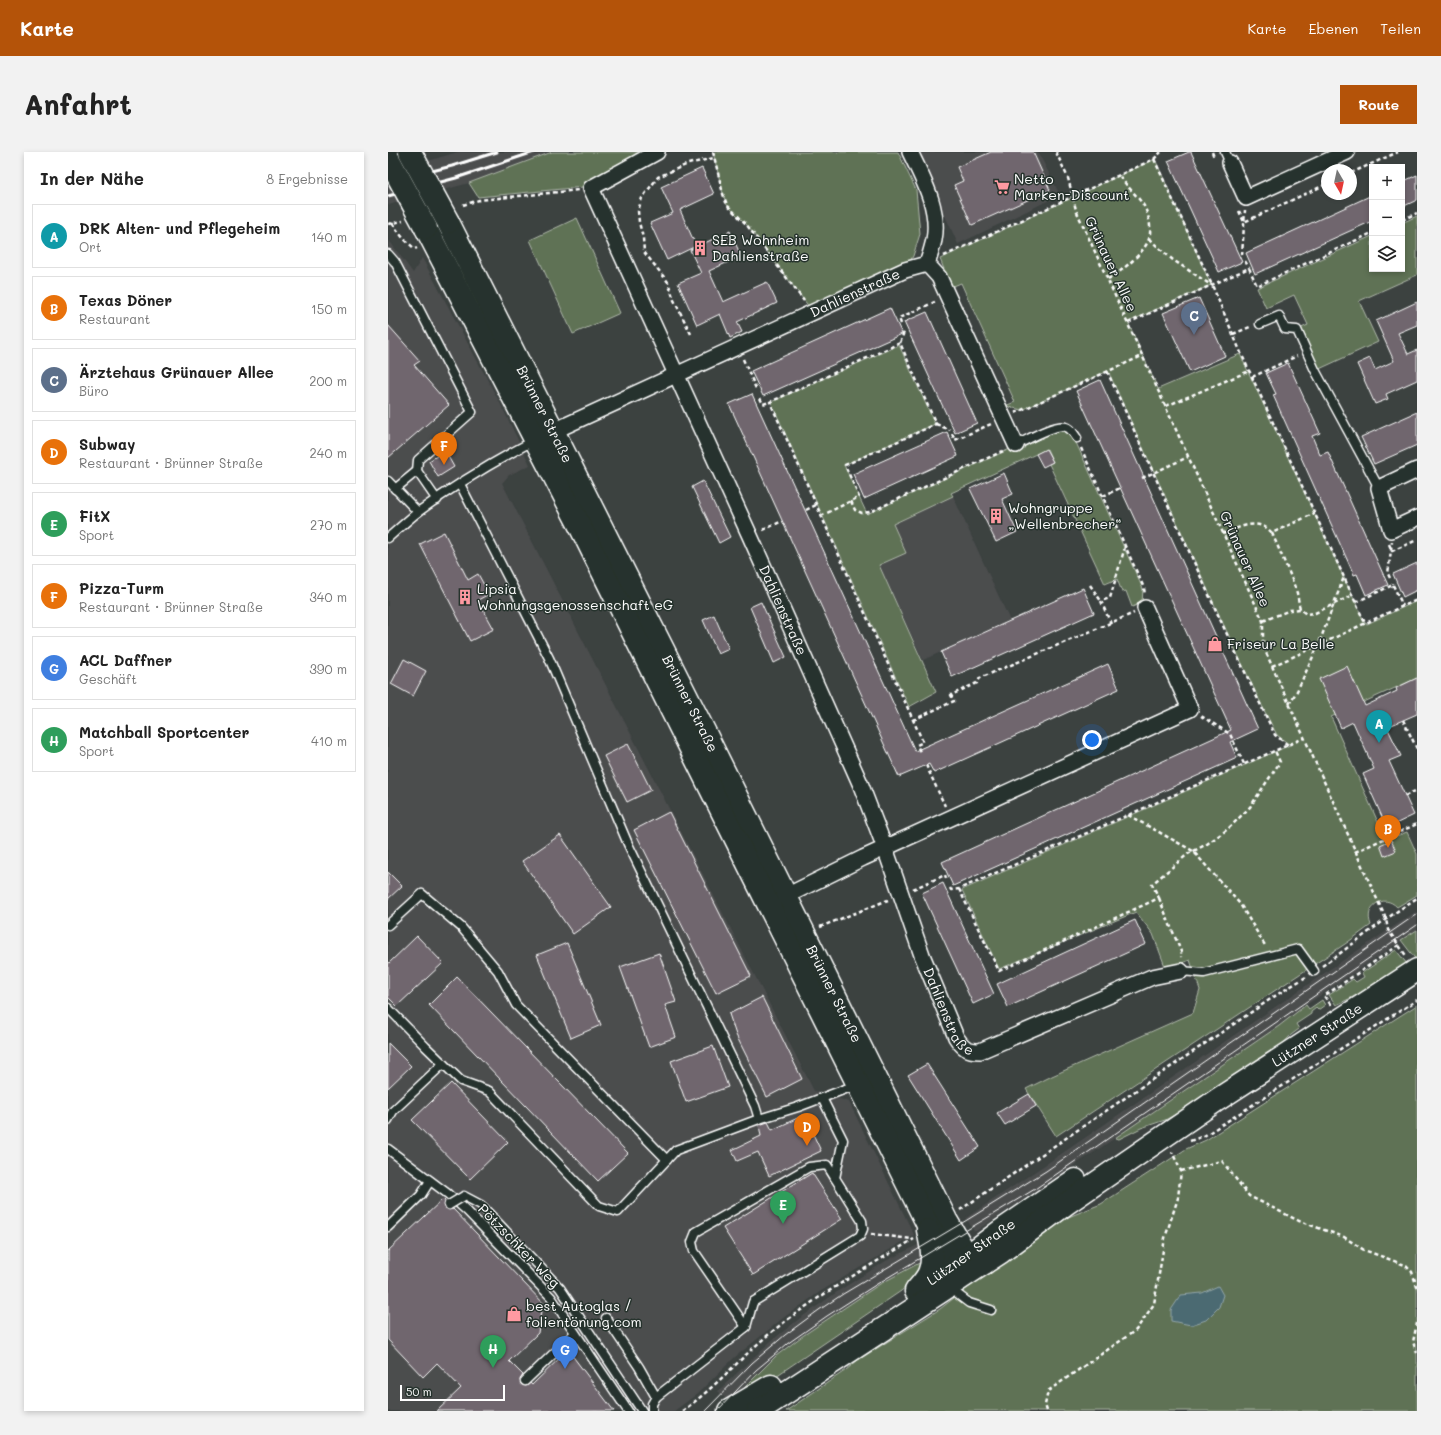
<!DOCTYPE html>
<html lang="de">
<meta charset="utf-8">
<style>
body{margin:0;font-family:Mali,sans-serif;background:#f2f2f2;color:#222}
.controls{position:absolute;right:12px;top:12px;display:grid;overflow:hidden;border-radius:0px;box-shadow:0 2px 6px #0003}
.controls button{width:36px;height:36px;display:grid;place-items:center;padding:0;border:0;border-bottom:1px solid #e0e0e0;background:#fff;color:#222;font:20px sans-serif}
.compass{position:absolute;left:933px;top:12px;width:36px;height:36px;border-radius:50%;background:#fff;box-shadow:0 2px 6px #0003;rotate:171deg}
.scale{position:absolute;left:12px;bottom:10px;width:105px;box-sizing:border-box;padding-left:4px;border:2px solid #fff;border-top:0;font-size:11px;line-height:14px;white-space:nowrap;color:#fff;-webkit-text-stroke:3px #26332d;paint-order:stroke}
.you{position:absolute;left:704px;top:588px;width:14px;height:14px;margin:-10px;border:3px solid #fff;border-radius:50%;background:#1a73e8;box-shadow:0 0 0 6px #1a73e833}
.badge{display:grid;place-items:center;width:26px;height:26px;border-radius:50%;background:#b45309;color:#fff;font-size:13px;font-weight:700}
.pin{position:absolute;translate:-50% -33px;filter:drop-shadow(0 1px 2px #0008)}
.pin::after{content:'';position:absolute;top:21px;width:14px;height:12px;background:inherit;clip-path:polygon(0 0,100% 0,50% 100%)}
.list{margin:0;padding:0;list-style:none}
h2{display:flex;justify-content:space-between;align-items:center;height:52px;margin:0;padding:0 16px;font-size:17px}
h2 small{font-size:13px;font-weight:400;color:#767676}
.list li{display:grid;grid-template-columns:26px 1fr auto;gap:12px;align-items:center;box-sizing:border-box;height:64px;margin:0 8px 8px;padding:0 8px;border:1px solid #e0e0e0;border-radius:0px}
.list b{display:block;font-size:15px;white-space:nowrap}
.list p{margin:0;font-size:13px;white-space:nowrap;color:#767676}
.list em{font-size:13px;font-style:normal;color:#767676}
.icon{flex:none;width:22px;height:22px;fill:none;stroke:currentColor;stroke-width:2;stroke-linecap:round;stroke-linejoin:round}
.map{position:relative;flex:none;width:1029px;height:1259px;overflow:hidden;border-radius:0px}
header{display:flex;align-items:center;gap:24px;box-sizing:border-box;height:56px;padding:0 20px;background:#b45309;color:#fff}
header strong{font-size:19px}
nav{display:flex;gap:22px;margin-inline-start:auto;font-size:14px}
.intro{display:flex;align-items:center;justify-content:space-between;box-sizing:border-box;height:96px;padding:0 24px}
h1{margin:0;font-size:28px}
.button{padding:10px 18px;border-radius:0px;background:#b45309;color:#fff;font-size:14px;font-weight:700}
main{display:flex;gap:24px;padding:0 24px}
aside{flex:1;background:#fff;border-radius:0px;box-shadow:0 2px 6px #0003}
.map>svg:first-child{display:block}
.built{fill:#4c4d4e}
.green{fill:#5f7255;stroke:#afb8aa}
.water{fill:#4b6b72;stroke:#93a6aa}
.building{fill:#70666e;stroke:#fff}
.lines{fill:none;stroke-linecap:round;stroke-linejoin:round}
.lane-casing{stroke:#fff;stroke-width:11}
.street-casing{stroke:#fff;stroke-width:18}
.secondary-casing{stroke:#fff;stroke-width:25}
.path{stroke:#fff;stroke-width:2.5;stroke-dasharray:4 3;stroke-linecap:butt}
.lane{stroke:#26332d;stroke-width:8}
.street{stroke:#26332d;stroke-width:15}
.secondary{stroke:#26332d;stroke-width:22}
.tram{stroke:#fff;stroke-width:1}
.rail{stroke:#fff;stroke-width:3}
.lane-bridge-casing{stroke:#fff;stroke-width:11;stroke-linecap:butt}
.secondary-bridge-casing{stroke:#fff;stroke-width:25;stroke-linecap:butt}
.lane-bridge{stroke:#26332d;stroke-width:8}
.secondary-bridge{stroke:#26332d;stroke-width:22}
.labels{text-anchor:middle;stroke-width:3;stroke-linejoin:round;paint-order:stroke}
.poi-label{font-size:14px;fill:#fff;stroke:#26332d;text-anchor:start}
.street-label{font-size:14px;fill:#fff;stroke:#26332d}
</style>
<header>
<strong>Karte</strong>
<nav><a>Karte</a><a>Ebenen</a><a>Teilen</a></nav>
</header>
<div class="intro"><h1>Anfahrt</h1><a class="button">Route</a></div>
<main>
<aside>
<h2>In der Nähe<small>8 Ergebnisse</small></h2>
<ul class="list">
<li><span class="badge" style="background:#0f9aa8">A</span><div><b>DRK Alten- und Pflegeheim</b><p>Ort</p></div><em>140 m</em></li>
<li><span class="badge" style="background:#e8710a">B</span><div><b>Texas Döner</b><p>Restaurant</p></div><em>150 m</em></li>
<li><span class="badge" style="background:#5c6f8a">C</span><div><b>Ärztehaus Grünauer Allee</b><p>Büro</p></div><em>200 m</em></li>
<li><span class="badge" style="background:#e8710a">D</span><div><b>Subway</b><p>Restaurant · Brünner Straße</p></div><em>240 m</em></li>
<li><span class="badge" style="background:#2e9e5b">E</span><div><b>FitX</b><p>Sport</p></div><em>270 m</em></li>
<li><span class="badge" style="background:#e8710a">F</span><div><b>Pizza-Turm</b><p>Restaurant · Brünner Straße</p></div><em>340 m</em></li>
<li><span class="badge" style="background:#3f7fe0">G</span><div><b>ACL Daffner</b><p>Geschäft</p></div><em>390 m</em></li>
<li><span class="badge" style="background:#2e9e5b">H</span><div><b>Matchball Sportcenter</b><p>Sport</p></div><em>410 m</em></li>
</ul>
</aside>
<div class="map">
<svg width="1029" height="1259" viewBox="0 0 1029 1259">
<rect width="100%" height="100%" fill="#3c4240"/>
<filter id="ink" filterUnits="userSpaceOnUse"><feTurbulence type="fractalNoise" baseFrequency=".025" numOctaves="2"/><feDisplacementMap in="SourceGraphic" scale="8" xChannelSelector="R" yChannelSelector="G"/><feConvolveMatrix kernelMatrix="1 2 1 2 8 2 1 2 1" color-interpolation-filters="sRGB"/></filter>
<g filter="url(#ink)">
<g class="built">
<path d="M70,0H164L81,31L0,53V21Z"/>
<path d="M528,0H650L672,43L570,92Z"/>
<path d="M0,87L25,121L34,106L113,253L142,313L121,323L114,331L426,939L461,950L526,1083L433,1139L395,1166L347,1205L309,1242L286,1259H0Z"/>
<path d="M565,344L622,469L535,508L491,413L518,401L504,372Z"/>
<path d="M1029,759V778L918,853L891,874L727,986L588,1079H586L578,1066L688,992L957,807Z"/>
<path d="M532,1092L537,1103V1108L492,1132L413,1185L388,1204L341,1250L330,1239L382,1190L411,1167L452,1138L498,1109Z"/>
</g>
<g class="green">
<path d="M164,0H255L199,29L195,35L90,45L81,31Z"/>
<path d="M325,0H510L528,38L532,82L525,104L517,118L425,160L358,72L339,53L335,42Z"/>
<path d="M767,7L823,133L740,170L770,237L852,202L977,471L979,472L1029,449V526L943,565L998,688L1019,680L1029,702V743L1009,755C996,741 975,754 983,773L960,790L668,984L638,937L664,924L805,861L812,838L802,808L778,817L765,782L748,760L611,817L574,738L902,593L889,583L877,560L838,478L720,219L634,258L617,254L627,250L573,131L563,135L552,107Z"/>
<path d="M1029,64V123L971,149L990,190L927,219L909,178L920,173L906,143L878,156L869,136L984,84V117H1014V71Z"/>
<path d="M189,66L232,161L185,182L142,88Z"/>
<path d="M511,193L547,272L456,313L479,362L679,271L755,437L754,451L744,455L738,439L734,440L729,427L717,432L661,312L665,310L659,297L563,341L565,344L505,372L518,401L491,413L548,540L521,555L383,250Z"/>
<path d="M1029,778V809L1013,788Z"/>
<path d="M1008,798L1019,812L993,832L948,853L941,843L965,827L968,830L976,825L974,821Z"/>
<path d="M934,848L937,853L930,858L928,856L923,860V862L908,872L911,877L903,883L889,898L800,956L777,968L753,976L731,987L727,986L891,874L918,853L921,857Z"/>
<path d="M1029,853V1259H398L458,1218L470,1208L552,1157L585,1131L678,1066L713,1052L798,997L818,988Z"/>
<path d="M537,1108L530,1125L513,1139L391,1222L354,1244L347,1245L388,1204L413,1185L492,1132Z"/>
</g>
<path class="water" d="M830,1134L835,1143L831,1155L818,1168L803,1173L783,1169V1158L793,1143L814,1141Z"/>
<g class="building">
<path d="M603,0H645L662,38L584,73L566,33L575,29L569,15Z"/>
<path d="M801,0H803L854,110L831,120L780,9Z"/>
<path d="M314,16L326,42L292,58L308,94L279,108L262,71L285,61L273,35Z"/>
<path d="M1029,23V48L1014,55V30Z"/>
<path d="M984,43V69L867,122L858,101Z"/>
<path d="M342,79L353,104L321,119L335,150L379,130L389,151L349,170L354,180L342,186L332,162L309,173L290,131L313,121L302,98Z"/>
<path d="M811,146L837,204L802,220L775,161Z"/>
<path d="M1029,150V173L1010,181L1020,202L1029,198V228L998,242L1000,247L987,252L969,212L982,206L987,218L1006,209L988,169Z"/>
<path d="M502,156L514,182L375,244L363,219Z"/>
<path d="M539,160L589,271L567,281L516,170Z"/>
<path d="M0,173L32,209L26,213L61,253L0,306Z"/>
<path d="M900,211L932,281L924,284L932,303L940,300L1000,433L978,443L969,422L966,423L885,243L888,242L878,221Z"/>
<path d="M712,228L870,577L842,590L849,606L565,734L554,710L843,578L688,239Z"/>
<path d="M364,242L527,599L720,512L731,537L546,621L541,612L511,625L341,252Z"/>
<path d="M1029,260V293L986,312L973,285Z"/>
<path d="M559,280L570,304L476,347L465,322Z"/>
<path d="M658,297L665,310L655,315L648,302Z"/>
<path d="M57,299L66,315L50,325L41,309Z"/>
<path d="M616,321L625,342L614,347L629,380L608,390L582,337Z"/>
<path d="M315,329L342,385L331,391L304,335Z"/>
<path d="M56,380L80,428L90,422L101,442L90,448L106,477L82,489L32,392Z"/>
<path d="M1029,411V438L1015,445L1005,422Z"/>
<path d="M695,436L706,461L564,525L553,500Z"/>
<path d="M373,450L398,505L386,511L362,455Z"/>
<path d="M326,463L341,497L330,502L315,468Z"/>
<path d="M16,507L38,519L25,544L3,532Z"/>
<path d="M959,514L977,554L1009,539L1008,536L1029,526V562L999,575L1013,604L1001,609L1026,663L999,676L975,622L986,617L965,570L953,576L931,527Z"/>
<path d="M240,592L263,638L239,650L216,604Z"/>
<path d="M281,660L363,824L328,841L246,678Z"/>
<path d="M172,683L223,755L185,782L134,709Z"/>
<path d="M1003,688L1008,699L996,704L992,693Z"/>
<path d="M0,720L14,734L0,747Z"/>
<path d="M555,731L606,842L585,852L534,741Z"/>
<path d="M747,768L758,792L620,855L609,832Z"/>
<path d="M29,784L55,811L9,854L0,845V812Z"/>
<path d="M179,791L213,873L183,886L149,803Z"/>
<path d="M271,801L288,850L277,853L288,885L261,895L232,815Z"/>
<path d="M69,825L240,1001L210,1029L41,853Z"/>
<path d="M374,845L414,927L379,945L348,883L341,862Z"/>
<path d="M0,891L23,914L0,936Z"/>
<path d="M325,894L340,935L298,950L283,909Z"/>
<path d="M539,912L592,995L573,1008L520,923Z"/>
<path d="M63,931L120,990L82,1027L24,968Z"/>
<path d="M641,942L648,954L617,973L609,961Z"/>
<path d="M416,963L433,999L381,1024L370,1000L349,1009L344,998L373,984L371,973L380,970L384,978Z"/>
<path d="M424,1021L454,1067L365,1123L335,1076Z"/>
<path d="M55,1047L57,1049L56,1053L57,1056L61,1058L65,1057L158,1154L153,1159L150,1181L121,1209L135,1223L132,1228L133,1232L138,1234L142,1231L144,1233L180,1198L226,1259H49L73,1236L49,1211L35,1225L0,1188V1099Z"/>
</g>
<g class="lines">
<defs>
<g id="lane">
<path d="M837,0L842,11"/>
<path d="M0,102L7,110L84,260L30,308L29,319L49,348"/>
<path d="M872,172L891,164L897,177L909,178L927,218L991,336"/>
<path d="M628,293C639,288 668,271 678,275C683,276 686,282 689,286"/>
<path d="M0,329L30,360"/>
<path d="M72,332L161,506L240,692L367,954L371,967"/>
<path d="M7,337L29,319"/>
<path d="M0,386C10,377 20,368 30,360C67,333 107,309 147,288"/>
<path d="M0,773L34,742L73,775L110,819L128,853L279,1008"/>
<path d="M793,819L816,821L910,797L926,819"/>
<path d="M0,856L38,895L73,929L101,939L211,1054L230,1060L288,998L371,967L410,955L468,933"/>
<path d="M0,968L5,959L55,912"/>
<path d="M0,997L60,1042L79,1059L163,1145L240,1259"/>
<path d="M76,1044L93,1053L172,1136L254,1259"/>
<path d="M0,1075L33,1043L42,1029"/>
<path d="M560,1135L581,1151L603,1158"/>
<path d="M218,1166L251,1215L268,1245"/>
<path d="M358,1175L306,1099L304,1090L308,1080L421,1015L439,1013L447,1026"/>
<path d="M137,1229L187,1181"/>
<path d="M264,1259V1252L268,1245L358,1175L365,1150L472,1084L475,1077L474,1069L447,1026L455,988L434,946"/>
</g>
<g id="street">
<path id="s1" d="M269,0L203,36L362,384L472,631L497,696L534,803L568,885C575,896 579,899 592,899L764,825L793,819"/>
<path d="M522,0C535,27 552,57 546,88C544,96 542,104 539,112"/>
<path d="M842,11L858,46L959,0"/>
<path d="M539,112L551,125L628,293"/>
<path id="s2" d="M157,283L517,118L539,112"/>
<path d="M1029,318L991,336L1003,378L1029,366"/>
<path d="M390,748L475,706L802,557L757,456"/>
</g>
<g id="secondary">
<path id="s3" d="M60,70L316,579L558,1068L579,1104V1114L570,1128"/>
<path d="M38,76L193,376L539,1071C545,1080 560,1108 568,1112C577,1116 588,1113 596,1111"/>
<path d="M569,1112L614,1078L687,1028"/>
<path d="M528,1139C532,1134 538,1128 541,1121C547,1108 543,1091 540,1078"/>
<path d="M341,1259L383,1234"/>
<path id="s4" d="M370,1259L613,1100L679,1051L829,948L1029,818"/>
</g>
</defs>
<use href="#lane" class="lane-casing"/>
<use href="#street" class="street-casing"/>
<use href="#secondary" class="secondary-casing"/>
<g class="path">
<path d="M325,0L335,42L339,53L358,72L416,149"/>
<path d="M668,0L680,26L688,58L875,469V494L998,767L1000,778L1019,805"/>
<path d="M824,0L826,5"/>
<path d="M766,7L824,133L853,201L977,471"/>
<path d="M963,21L1010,0"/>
<path d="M75,53L91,48L191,38"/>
<path d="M851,59L856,70L939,32"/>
<path d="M1014,68L1029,61"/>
<path d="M4,71L15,86L27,97L29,96"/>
<path d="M0,72L15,69"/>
<path d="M761,87L785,108L823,133"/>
<path d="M854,103L857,58"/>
<path d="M556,104L766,7L773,0"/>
<path d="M857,109L861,116"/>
<path d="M720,127C733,120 756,101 761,87C764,76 761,64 756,54C749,43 738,34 731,23"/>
<path d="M740,171L861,116L869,134L984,81"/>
<path d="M513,172L511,166L547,150"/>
<path d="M303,182L286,148L280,130L256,100L255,86L251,70L250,59L254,46L270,25L300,12L326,6"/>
<path d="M845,182L862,175"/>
<path d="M512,191L516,180"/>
<path d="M355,207L369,239"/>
<path d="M719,219L836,476L876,560L887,583L900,593"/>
<path d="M864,225L909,204"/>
<path d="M372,246L375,252L382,250"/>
<path d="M778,254L861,219"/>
<path d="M627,261L754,204"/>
<path d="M548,272L562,278"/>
<path d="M564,282L567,288L603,272"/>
<path d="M693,296L756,436L757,443"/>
<path d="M754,326L800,305"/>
<path d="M715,344L734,335"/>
<path d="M463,349L467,358L474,361L482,360L615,299"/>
<path d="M418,358L428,353"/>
<path d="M433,364L471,345L457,313L548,272L512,191L382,250L535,590L529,593L532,600"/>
<path d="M375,378L394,369"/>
<path d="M884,381L903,425L909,441L912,457"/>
<path d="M835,382C851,375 871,365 884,381L927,361"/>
<path d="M1001,392L1004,399L1029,388"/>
<path d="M1002,426L1000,422L1004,390"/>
<path d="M702,433L713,449"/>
<path d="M1005,433L1015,454"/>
<path d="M968,450L1005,433V431"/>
<path d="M875,469L902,458L912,457L918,462L927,461L965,443"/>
<path d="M723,472L713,449L722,446L737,395"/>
<path d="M884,514C933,493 980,469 1029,448"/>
<path d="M901,552L909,539L930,494L956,425"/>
<path d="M813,564L842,582L856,612"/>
<path d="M525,568L566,549L563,543L589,531L592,526L746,461"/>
<path d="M1015,568L1029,597"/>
<path d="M538,613L557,654"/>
<path d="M1017,644L1029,638"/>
<path d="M740,663L805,699L852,752L878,795"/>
<path d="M967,700L1029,672"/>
<path d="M562,736L563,738L571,737L916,586"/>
<path d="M525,737L557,723L559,729"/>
<path d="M571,737L611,819L771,746L764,732L800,702L819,692L840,677L862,655L892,610L887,599"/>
<path d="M771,746L794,802L793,805"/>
<path d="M432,775L500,748"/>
<path d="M934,814C966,792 996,767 1029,746"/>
<path d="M943,853L936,844L1011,793"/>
<path d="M802,989L816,984L1029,848"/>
<path d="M793,1019L834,1009L861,1044L911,1069L956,1085L976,1098L1017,1113L1024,1120L1029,1135"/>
<path d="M572,1058L890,842L918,825"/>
<path d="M483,1082L524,1087"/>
<path d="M1029,1171L1025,1190L1029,1201"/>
<path d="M294,1259C329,1235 356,1201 390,1175C432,1142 480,1115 526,1087"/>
<path d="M659,1259L657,1253L660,1239L748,1178L766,1152L777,1086L790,1046L793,1019L784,1000"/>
</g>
<use href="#lane" class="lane"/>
<use href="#street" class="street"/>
<use href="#secondary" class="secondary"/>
<g class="tram">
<path d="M317,1259L364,1211L397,1183L431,1158L455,1142L579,1068L658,1019L1029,762"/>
<path d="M329,1259L368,1218L385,1204L399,1192L439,1164L489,1132L647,1037L1029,773"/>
</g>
<g class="rail">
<path d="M0,30L64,14L109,0"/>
<path d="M0,44L68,26L146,0"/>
</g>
<defs>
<path id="lane-bridge" d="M61,1053L76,1044"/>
<g id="secondary-bridge">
<path d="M22,0L60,70"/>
<path d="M0,6L38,76"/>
</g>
</defs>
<use href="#lane-bridge" class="lane-bridge-casing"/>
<use href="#secondary-bridge" class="secondary-bridge-casing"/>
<use href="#lane-bridge" class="lane-bridge"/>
<use href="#secondary-bridge" class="secondary-bridge"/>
</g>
</g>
<defs>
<symbol id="supermarket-bare" viewBox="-9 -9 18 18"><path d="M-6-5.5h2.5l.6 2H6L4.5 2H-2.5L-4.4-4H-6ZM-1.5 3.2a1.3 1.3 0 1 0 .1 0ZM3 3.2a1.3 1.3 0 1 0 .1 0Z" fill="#ff9aa2" stroke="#26332d" stroke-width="2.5" paint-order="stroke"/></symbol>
<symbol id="building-bare" viewBox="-9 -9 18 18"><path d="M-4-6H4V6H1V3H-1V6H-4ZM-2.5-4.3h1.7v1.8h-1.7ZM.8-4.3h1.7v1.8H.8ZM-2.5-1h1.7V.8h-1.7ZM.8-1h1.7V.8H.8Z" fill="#ff9aa2" stroke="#26332d" stroke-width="2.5" paint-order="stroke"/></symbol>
<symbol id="shop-bare" viewBox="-9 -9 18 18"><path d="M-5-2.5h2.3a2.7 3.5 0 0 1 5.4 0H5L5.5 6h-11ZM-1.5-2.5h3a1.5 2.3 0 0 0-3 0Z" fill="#ff9aa2" stroke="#26332d" stroke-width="2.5" paint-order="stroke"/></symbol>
</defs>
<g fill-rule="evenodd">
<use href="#supermarket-bare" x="603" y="24" width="22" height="22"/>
<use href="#building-bare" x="301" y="85" width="22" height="22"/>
<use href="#building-bare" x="597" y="353" width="22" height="22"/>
<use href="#building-bare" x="66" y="434" width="22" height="22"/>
<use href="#shop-bare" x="816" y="481" width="22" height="22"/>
<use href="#shop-bare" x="115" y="1151" width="22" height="22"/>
</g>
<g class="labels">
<g class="poi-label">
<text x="626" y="32">Netto<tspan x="626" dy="16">Marken-Discount</tspan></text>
<text x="324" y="93">SEB Wohnheim<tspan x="324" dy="16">Dahlienstraße</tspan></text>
<text x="620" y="361">Wohngruppe<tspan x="620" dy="16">„Wellenbrecher“</tspan></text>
<text x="89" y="442">Lipsia<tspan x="89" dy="16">Wohnungsgenossenschaft eG</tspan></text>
<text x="839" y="497">Friseur La Belle</text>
<text x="138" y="1159">best Autoglas /<tspan x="138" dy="16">folientönung.com</tspan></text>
</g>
<g class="street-label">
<text transform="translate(723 112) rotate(65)" y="5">Grünauer Allee</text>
<text dy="5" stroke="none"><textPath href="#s2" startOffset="341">Dahlienstraße</textPath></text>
<text dy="5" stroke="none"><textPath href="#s3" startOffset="215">Brünner Straße</textPath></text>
<text transform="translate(857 407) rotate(66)" y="5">Grünauer Allee</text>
<text dy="5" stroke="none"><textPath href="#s1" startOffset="539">Dahlienstraße</textPath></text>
<text dy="5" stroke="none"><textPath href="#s3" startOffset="539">Brünner Straße</textPath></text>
<text dy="5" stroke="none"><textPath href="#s3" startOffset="863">Brünner Straße</textPath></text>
<text dy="5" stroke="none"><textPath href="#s1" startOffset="974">Dahlienstraße</textPath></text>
<text dy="5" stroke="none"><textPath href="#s4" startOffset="674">Lützner Straße</textPath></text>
<text transform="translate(131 1094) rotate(46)" y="5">Pötzschker Weg</text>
<text transform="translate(583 1100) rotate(-35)" y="5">Lützner Straße</text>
</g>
</g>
</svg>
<div class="controls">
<button>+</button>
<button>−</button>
<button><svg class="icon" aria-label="layers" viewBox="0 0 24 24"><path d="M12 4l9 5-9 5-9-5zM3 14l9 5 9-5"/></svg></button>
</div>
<svg class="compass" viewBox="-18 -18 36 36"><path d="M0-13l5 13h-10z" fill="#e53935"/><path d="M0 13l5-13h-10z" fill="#767676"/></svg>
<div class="scale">50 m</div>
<div class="you"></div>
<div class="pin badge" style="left:991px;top:591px;background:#0f9aa8">A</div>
<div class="pin badge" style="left:1000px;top:696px;background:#e8710a">B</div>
<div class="pin badge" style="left:806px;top:183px;background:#5c6f8a">C</div>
<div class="pin badge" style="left:419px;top:994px;background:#e8710a">D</div>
<div class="pin badge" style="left:395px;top:1072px;background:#2e9e5b">E</div>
<div class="pin badge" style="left:56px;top:313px;background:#e8710a">F</div>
<div class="pin badge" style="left:177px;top:1217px;background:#3f7fe0">G</div>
<div class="pin badge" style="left:105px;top:1216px;background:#2e9e5b">H</div>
</div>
</main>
